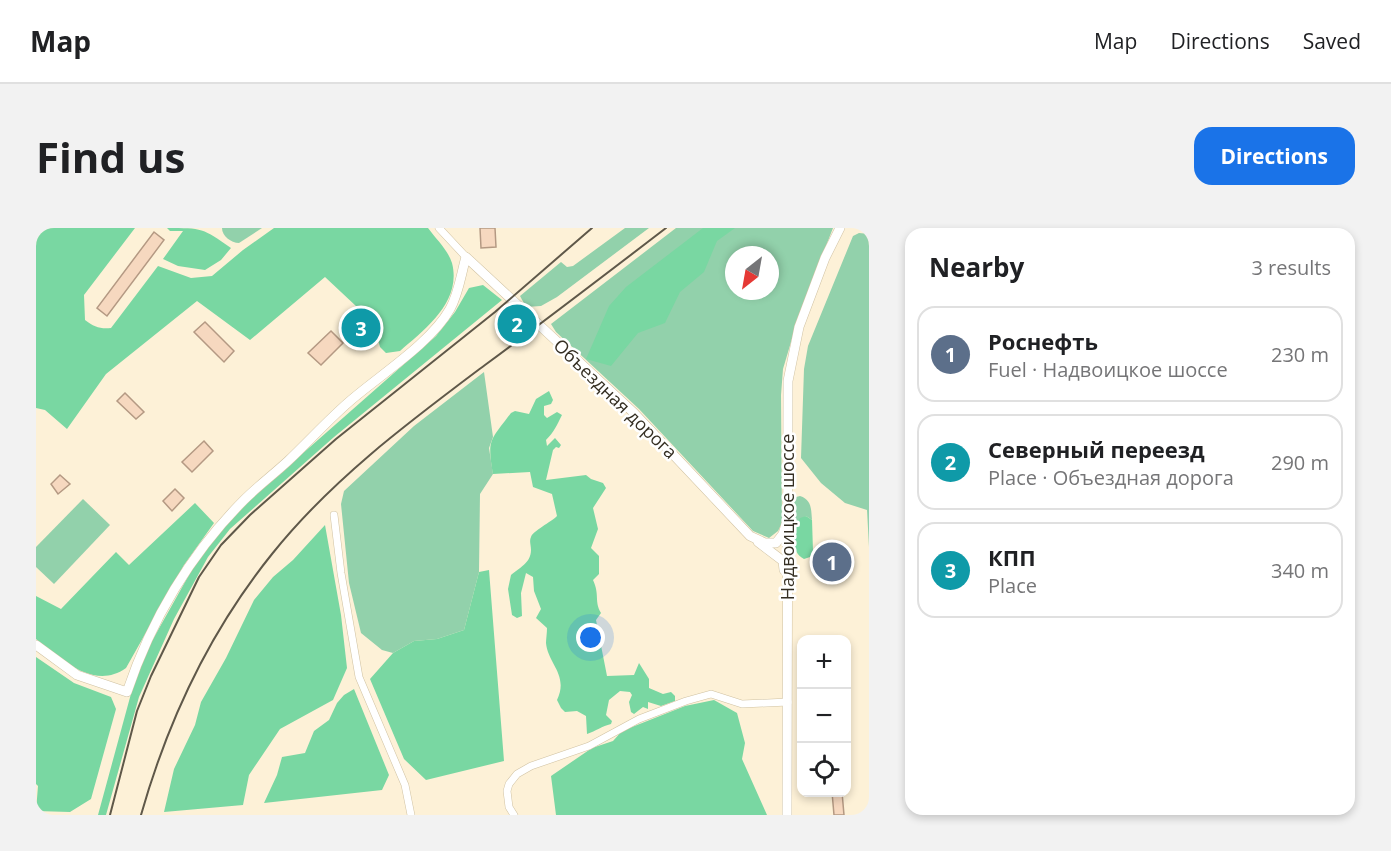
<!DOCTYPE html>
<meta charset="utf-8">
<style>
body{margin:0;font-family:"Open Sans",sans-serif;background:#f2f2f2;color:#202124}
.controls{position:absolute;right:18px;bottom:18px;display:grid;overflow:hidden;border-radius:12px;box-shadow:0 3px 9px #0003}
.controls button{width:54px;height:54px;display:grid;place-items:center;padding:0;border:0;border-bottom:2px solid #e0e0e0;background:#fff;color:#202124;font:30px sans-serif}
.compass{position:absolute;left:689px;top:18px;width:54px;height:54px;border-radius:50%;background:#fff;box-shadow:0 3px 9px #0003;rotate:211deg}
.you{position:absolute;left:555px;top:410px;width:21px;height:21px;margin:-15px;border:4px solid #fff;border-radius:50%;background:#1a73e8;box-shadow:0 0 0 9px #1a73e833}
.badge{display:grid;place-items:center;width:39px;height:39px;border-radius:50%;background:#1a73e8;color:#fff;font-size:20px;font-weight:700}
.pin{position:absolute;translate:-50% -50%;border:3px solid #fff;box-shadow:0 2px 6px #0006}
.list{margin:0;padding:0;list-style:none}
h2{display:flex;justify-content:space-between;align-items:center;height:78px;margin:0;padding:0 24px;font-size:26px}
h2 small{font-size:20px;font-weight:400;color:#757577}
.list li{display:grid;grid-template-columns:39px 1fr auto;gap:18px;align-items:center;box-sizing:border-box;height:96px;margin:0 12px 12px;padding:0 12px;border:2px solid #e0e0e0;border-radius:18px}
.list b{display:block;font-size:22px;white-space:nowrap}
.list p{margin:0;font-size:20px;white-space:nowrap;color:#757577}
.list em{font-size:20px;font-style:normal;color:#757577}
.icon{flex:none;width:33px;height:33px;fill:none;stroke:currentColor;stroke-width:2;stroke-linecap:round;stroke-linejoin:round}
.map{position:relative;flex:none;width:833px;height:587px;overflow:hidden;border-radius:18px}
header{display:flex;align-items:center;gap:36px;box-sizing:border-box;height:84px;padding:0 30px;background:#fff;border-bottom:2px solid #e0e0e0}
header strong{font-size:28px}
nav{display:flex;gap:33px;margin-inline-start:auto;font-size:21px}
.intro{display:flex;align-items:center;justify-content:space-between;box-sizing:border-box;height:144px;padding:0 36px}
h1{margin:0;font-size:42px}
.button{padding:15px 27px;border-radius:18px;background:#1a73e8;color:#fff;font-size:21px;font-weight:700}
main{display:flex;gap:36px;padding:0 36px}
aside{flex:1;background:#fff;border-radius:18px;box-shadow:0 3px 9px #0003}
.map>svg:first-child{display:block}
.green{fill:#92d1ab;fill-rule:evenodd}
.forest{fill:#79d7a2}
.building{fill:#f6d8bf;stroke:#b49983;stroke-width:1.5}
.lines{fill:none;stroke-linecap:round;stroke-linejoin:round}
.street-casing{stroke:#d0c2a2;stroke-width:8}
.secondary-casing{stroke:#d0c2a2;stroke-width:10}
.street{stroke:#fff;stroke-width:7}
.secondary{stroke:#fff;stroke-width:9}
.rail{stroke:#5f5849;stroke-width:2}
.labels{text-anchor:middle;stroke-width:5;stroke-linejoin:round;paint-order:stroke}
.street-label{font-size:18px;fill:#352f23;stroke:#fff}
</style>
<header>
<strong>Map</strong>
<nav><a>Map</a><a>Directions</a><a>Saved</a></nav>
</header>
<div class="intro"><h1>Find us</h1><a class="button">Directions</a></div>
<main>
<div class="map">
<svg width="833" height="587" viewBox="0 0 833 587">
<rect width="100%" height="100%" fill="#fdf1d7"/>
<g class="green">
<path d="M186,0H226L203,15C195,15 186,8 186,0Z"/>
<path d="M589,0H613L521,69L505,78L490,79L484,68L525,34L531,39L537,38Z"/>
<path d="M640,0H797L763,87L747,141L745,167L746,295L742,303L733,310L717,303L603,181L520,104L515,96ZM698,27H734V63H698Z"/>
<path d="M823,5L833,6V319L831,282L809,275L785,255L765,230L768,141L772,118L817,8Z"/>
<path d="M448,144L457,209L453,220L457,246L444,266L443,344L428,402L401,411L378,413L357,425L346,422L325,405L313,355L305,276L308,263L378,198Z"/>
<path d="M764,268C776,272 775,281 776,292L770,288L760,295L758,302V274L760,269Z"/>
<path d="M47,271L74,297L18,356L0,339V319Z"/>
</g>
<g class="forest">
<path d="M0,0H99L48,67L49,92C58,99 64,101 75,100L122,38L155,50L176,48L207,22L238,0H392C400,11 412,22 416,35C426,74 389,101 364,123L350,125L344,119L337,94L289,49L214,112L161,73L70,146L31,201L9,182L0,180Z"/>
<path d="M131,0C166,0 167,0 195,20L185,32L169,42L142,38L127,31L147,3H134Z"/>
<path d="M667,0H699L681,13L668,44L644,64L629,95L602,105L575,138L550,131L573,78L590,59Z"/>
<path d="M447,57L466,72L298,209L194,301L172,329L138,391L103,469L70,587H62L96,462L112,420L158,338L176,312L216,270L400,108L419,84L433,60Z"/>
<path d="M513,163L517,172L515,176L508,178V187L511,190L521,184L526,187C521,197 518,204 510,212L511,218L519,210L525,217L523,220L520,219L517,222L510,252L550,247L555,251L567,255L570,260L557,280L562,301L555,320L563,328V346L557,352C564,367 558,373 565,385L560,392L571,448L598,447L603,435L613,451V460L627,466L635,464L639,468V473L625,478L612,474V481L607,479L598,486L595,484L593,474L596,467L594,464L584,463L573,472L570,487L576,493L575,496C566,498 560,503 551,506L550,488L541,483L529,484L525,480L521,472C533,447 512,436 510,415C510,411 511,405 511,400L500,390L505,381L498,363L497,349L490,345L485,365L486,388L481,390L476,387L472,361L475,347C483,340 495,335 495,322C495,317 493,313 495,309C497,303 515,294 521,288L516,266L497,259L494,244L457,246C451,211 454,213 475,185L479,183L493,186L500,171Z"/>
<path d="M159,275L178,295L148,337L90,440C58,463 25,431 0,411V368L25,381L80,324L93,337Z"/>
<path d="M770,288L776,292L777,324L774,329L768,331C754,324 755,302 764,290Z"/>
<path d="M289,297L305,387L311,440L297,472L244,501L213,547L207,577L128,584L138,541L159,497L165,474L190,430L218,372L237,349L257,332Z"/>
<path d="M453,342L468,533L390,552L368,531L334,451L357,425L378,413L401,411L428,402L443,344Z"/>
<path d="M0,429L38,455L75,469L80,481L55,571L34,584L0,583L2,558L0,556Z"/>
<path d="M318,461L353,547L346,562L228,575L241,547L246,529L269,525L278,503L293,492L301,475L308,467Z"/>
<path d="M678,472L701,485L709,515L706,531L731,587H520L515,548L556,520L577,513L586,503L649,478Z"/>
</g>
<g class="building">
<path d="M444,0H459L460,19L445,20Z"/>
<path d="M118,4L128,12L71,88L61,80Z"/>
<path d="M169,94L198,123L188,134L158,104Z"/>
<path d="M295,103L307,115L285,137L272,125Z"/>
<path d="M89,165L108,184L100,191L81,173Z"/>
<path d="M168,213L177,223L156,244L146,234Z"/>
<path d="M24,247L34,256L22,266L15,256Z"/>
<path d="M139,261L148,270L136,283L127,273Z"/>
<path d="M796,564H806L808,587H798Z"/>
</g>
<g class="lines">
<defs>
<g id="street">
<path d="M403,0L430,29"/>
<path d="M298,287L305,345L323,449L369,557L375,587"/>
<path d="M478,587L473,579L471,563L473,556L481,546L495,538L553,518L603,491L650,473L675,466L706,476L752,474"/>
</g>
<g id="secondary">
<path d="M722,314L747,333L748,342"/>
<path d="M0,417L41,447L91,464C115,392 155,325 208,272C222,258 238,246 252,233C273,213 293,191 314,173C344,147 395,115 414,81C423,65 425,46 430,29L598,185L714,308L729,315H740L747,306L751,293"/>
<path d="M751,587L752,153L763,99L789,30L804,0"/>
</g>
</defs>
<use href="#street" class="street-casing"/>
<use href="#secondary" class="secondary-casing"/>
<use href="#street" class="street"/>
<use href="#secondary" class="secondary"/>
<g class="rail">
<path d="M74,587L101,483L115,448L163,349L185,317L214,287L300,211L459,84L556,0"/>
<path d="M105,587C132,492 174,403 236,326C296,251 373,194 449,137C510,92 570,46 630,0"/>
</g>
</g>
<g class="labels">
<g class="street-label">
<text transform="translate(579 171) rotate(44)" y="6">Объездная дорога</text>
<text transform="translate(752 289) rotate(-90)" y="6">Надвоицкое шоссе</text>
</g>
</g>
</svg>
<div class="controls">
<button>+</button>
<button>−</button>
<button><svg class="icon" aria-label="locate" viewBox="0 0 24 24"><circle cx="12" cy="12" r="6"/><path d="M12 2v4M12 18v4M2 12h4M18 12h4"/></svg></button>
</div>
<svg class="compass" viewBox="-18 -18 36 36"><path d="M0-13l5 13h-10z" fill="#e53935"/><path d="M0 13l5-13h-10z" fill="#757577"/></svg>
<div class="you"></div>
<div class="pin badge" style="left:796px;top:334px;background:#5c6f8a">1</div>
<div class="pin badge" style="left:481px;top:96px;background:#0f9aa8">2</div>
<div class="pin badge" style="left:325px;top:100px;background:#0f9aa8">3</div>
</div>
<aside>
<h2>Nearby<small>3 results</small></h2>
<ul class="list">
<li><span class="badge" style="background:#5c6f8a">1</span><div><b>Роснефть</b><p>Fuel · Надвоицкое шоссе</p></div><em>230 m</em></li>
<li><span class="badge" style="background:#0f9aa8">2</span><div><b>Северный переезд</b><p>Place · Объездная дорога</p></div><em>290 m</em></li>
<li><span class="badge" style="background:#0f9aa8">3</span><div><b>КПП</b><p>Place</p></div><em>340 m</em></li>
</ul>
</aside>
</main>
